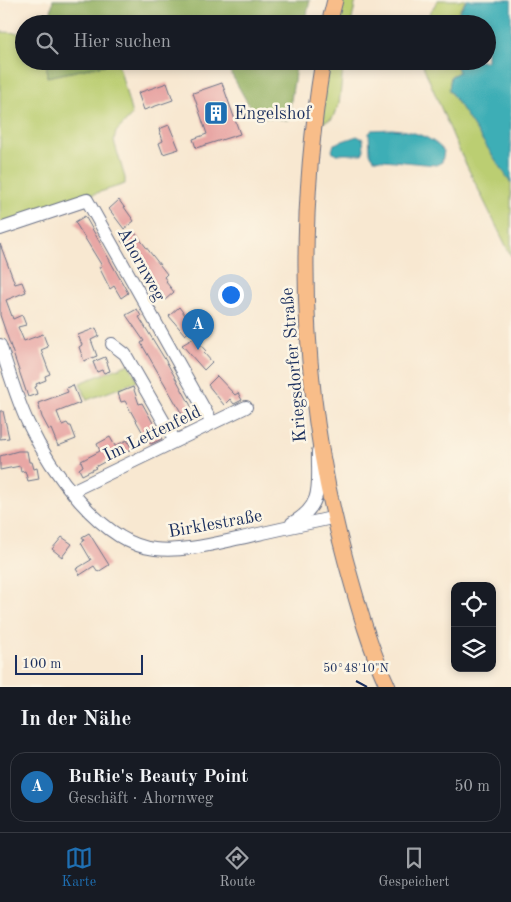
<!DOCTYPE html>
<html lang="de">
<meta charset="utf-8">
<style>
body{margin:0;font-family:"Old Standard TT",serif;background:#20242c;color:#f1f3f6}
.controls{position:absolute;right:15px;bottom:15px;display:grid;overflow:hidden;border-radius:10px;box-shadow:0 2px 8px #0003}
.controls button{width:45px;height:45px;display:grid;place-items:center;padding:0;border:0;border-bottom:1px solid #363941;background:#171b24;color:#f1f3f6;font:25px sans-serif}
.scale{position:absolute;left:15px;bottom:12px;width:128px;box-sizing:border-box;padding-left:5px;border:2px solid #1b2f5e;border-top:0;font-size:14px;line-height:18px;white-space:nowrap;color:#1b2f5e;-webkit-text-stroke:4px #fcf5e5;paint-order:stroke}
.you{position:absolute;left:230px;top:294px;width:18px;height:18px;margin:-12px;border:4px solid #fff;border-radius:50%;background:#1a73e8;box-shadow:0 0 0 8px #1a73e833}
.badge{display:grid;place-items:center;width:32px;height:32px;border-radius:50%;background:#1f6fb2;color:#fff;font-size:16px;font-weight:700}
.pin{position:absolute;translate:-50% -41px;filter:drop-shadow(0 1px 2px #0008)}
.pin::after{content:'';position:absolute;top:26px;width:18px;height:15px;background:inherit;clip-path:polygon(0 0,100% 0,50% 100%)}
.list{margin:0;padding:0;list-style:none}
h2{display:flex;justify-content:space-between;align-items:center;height:65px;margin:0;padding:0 20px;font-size:21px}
h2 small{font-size:16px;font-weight:400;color:#9ea1a6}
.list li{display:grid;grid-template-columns:32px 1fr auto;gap:15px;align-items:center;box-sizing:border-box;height:70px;margin:0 10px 10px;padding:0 10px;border:1px solid #363941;border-radius:15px}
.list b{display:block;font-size:19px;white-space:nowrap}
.list p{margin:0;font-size:16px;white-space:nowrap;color:#9ea1a6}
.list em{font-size:16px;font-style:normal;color:#9ea1a6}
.icon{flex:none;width:28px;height:28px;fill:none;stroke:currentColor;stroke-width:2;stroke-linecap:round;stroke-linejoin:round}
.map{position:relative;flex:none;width:511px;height:687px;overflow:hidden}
.search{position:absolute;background:#171b24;box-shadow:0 2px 8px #0003;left:15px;right:15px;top:15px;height:55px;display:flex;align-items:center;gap:12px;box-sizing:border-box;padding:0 18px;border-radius:28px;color:#9ea1a6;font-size:19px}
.sheet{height:145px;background:#171b24}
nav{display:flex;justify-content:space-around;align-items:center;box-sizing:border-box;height:70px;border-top:1px solid #363941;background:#171b24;font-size:14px;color:#9ea1a6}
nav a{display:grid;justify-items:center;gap:2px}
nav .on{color:#1f6fb2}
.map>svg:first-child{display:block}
.green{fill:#bbce72;stroke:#6b7e68}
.forest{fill:#94b164;stroke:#587061}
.water{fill:#3daeb6;stroke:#2c6e8a}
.building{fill:#e8a7a5}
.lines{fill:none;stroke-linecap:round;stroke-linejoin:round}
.minor-casing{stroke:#687086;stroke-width:14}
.major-casing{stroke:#687086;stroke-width:17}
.minor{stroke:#fff;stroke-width:12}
.major{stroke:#f8bd89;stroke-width:15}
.ticks{fill:none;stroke:#1b2f5e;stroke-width:2}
.labels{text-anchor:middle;stroke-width:5;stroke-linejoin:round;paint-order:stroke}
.poi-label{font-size:18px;fill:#1b2f5e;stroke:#fcf5e5;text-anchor:start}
.street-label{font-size:18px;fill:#1b2f5e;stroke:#fcf5e5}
.ticks-label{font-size:12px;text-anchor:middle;fill:#1b2f5e;stroke:#fcf5e5;stroke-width:5;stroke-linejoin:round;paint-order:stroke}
</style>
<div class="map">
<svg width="511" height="687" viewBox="0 0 511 687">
<rect width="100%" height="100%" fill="#fcf5e5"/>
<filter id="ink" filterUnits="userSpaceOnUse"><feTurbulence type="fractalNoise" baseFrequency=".02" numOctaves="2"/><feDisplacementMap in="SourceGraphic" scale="10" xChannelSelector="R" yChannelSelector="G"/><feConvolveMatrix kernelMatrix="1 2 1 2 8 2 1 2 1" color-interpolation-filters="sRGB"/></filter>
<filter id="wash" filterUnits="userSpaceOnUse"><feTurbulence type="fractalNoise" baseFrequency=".0096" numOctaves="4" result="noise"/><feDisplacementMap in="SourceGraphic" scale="20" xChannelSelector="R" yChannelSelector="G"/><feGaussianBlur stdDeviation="1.12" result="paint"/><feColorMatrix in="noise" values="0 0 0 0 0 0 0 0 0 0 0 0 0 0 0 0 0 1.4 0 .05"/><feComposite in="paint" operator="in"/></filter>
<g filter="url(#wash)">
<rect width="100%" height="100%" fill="#f8e8d1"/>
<g class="green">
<path d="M339,0H356L351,24H334Z"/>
<path d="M438,0H466L450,24H423Z"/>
<path d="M0,32L24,33V61H47V77L118,62L132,115L116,132L114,141L125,178V184L0,224Z"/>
<path d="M326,61H344L339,104L332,119L318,124Z"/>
<path d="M421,61H455L459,72L451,76L449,90L511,183V256L459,150Z"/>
<path d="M129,364L138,381L87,400L80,383Z"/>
</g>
<g class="forest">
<path d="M53,0H310L305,24H49Z"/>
<path d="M47,61H123L47,77Z"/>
<path d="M224,61H297L288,120L255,116Z"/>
</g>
<g class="water">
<path d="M467,0H511V183L449,90L451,76L459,72L455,61H487V24H451Z"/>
<path d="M392,129C410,130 433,137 444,151L442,162L436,165L374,159L370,153L369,133L372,130Z"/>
<path d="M357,136L363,139L364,150L362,154H336L332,151L334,144Z"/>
</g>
<g id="blocks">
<g class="building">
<path d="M167,83L173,100L144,110L138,93Z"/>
<path d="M222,83L240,134L196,148L193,139L207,134L193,93Z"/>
<path d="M169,125L179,149L163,154L159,143L163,141L159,129Z"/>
<path d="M119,200L134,221L124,229L109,209Z"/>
<path d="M85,216L128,293L121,298L114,286L110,289L99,267L102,266L75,222Z"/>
<path d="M135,233L167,274L164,277L167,281L166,282L174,292L165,300L139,271L147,267L121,241Z"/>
<path d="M0,244L15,284L22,282L26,292L6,300L13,319L22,315L26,325L18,327L24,341L43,334L48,347L41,350L50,374L45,376L46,380L36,384L37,386L35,387L37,394L28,397L0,315Z"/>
<path d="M179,307L194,327L185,335L169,316Z"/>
<path d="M137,309L141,316L139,317L166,361L196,415L186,421L141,343L144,341L126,315Z"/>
<path d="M96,328L99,336L91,340L97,356L84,361L79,347L82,345L78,335Z"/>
<path d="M194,338L206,351L204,353L212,362L204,370L182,345Z"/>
<path d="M105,357L110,371L104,373L102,370L97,372L93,362Z"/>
<path d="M217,376L235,395L238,393L242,400L234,404L230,399L224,405L208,385Z"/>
<path d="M73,385L80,403L57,412L62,425L67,423L69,426H71L76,439L58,446L51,429L49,430L42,417L38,403L68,392L66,388Z"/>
<path d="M133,387L139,404L142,403L162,439L151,444L148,442L125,401L121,402L118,393Z"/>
<path d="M0,411H3L9,438L0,439Z"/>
<path d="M110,437L115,446L127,440L132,449L105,460L106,461L95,467L96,468L82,475L79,469L83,466L81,461L100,451L97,444Z"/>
<path d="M18,451H27L29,462H32L34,469L37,468L39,479L28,481L25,471L21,472L20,466L0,470V456Z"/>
<path d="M89,533L109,565L98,572L94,566L80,575L76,569L91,560L81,543L84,541L82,537Z"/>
<path d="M62,537L72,544L62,557L52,549Z"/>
</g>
</g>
</g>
<g filter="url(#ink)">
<use href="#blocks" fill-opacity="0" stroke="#687086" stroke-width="1"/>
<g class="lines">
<defs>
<g id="minor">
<path d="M0,229L87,200L212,423"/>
<path d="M112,344L125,354L175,441"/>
<path d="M0,345C9,371 16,398 28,423C49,468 102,544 155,549C184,552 213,544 241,538C272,531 302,524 333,518"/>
<path d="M72,491L246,407"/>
<path d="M292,523C325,505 317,483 318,451"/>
</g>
<g id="major">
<path d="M329,24L335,0"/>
<path d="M323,61C295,231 300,396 346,562C358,605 369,646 388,687"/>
</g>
</defs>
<use href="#minor" class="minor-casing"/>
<use href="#major" class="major-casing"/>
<use href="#minor" class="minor"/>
<use href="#major" class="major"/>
</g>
</g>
<path class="ticks" d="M356,681L367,687"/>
<defs>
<symbol id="building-square" viewBox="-11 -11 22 22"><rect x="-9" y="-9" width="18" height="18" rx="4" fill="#1f6fb2" stroke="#fcf5e5"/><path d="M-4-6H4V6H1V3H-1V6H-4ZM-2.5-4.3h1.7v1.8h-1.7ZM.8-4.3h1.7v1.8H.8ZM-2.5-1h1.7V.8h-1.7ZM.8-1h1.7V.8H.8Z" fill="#fff"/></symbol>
</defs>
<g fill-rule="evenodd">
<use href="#building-square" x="202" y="99" width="28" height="28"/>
</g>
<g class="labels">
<g class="poi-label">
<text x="234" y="119">Engelshof</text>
</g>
<g class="street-label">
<text transform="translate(142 264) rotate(61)" y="6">Ahornweg</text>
<text transform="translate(293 365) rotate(-95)" y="6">Kriegsdorfer Straße</text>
<text transform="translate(152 433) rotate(-26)" y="6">Im Lettenfeld</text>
<text transform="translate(215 523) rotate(-10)" y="6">Birklestraße</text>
</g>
</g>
<g class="ticks-label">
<text x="356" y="672">50°48'10"N</text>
</g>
</svg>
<div class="controls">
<button><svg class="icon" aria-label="locate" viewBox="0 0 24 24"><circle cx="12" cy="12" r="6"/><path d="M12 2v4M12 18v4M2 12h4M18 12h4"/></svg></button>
<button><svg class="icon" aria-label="layers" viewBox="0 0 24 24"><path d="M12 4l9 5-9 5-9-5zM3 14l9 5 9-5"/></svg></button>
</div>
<div class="scale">100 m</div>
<div class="you"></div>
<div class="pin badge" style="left:198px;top:350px">A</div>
<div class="search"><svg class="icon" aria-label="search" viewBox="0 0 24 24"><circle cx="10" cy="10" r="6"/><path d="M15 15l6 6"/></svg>Hier suchen</div>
</div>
<section class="sheet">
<h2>In der Nähe<small></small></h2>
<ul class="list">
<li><span class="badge">A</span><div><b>BuRie's Beauty Point</b><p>Geschäft · Ahornweg</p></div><em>50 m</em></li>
</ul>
</section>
<nav>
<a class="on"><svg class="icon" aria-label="map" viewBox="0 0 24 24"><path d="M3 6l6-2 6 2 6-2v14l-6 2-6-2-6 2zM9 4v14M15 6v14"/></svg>Karte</a>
<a><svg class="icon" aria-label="directions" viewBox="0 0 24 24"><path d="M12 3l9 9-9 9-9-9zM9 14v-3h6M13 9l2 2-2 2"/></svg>Route</a>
<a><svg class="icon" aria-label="saved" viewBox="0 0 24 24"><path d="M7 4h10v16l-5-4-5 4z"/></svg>Gespeichert</a>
</nav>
